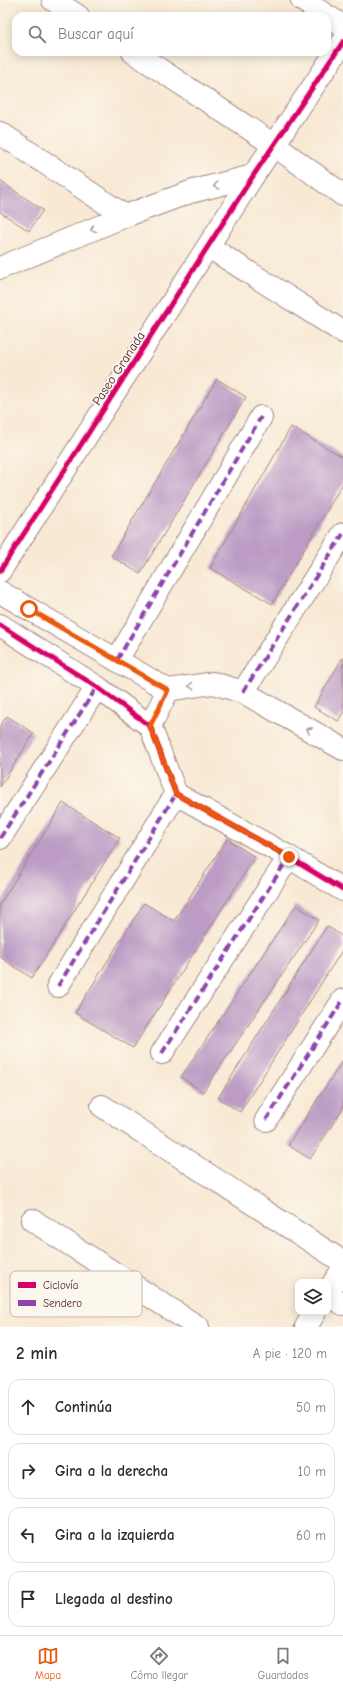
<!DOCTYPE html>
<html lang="es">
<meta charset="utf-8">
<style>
body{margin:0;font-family:"Comic Neue",sans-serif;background:#f7f7f7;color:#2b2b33}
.controls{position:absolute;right:12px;bottom:12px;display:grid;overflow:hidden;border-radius:8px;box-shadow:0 2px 10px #0003}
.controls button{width:36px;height:36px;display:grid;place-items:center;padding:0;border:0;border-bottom:1px solid #e1e1e2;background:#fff;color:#2b2b33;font:20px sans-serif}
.stop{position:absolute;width:12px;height:12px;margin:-9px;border:3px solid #ea580c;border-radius:50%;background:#fff}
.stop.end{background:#ea580c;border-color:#fff;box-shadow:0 1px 4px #0008}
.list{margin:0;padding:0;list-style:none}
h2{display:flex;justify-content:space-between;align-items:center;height:52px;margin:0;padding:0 16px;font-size:17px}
h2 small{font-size:13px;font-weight:400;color:#7c7c81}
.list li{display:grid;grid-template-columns:26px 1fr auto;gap:12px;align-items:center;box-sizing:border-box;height:56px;margin:0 8px 8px;padding:0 8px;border:1px solid #e1e1e2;border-radius:12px}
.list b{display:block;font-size:15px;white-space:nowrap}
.list em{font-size:13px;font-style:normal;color:#7c7c81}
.icon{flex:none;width:22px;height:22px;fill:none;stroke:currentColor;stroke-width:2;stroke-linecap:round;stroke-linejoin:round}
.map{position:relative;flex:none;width:343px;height:1327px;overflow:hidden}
.search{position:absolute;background:#fff;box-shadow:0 2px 10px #0003;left:12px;right:12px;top:12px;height:44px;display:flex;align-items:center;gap:10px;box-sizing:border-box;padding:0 14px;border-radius:12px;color:#7c7c81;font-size:15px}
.sheet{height:308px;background:#fff}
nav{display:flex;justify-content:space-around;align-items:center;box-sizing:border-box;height:56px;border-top:1px solid #e1e1e2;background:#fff;font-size:11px;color:#7c7c81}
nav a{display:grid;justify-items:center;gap:2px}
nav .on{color:#ea580c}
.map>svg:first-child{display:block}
.building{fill:#bc9bc5}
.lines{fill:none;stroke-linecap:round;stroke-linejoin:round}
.minor-casing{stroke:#a18480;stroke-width:24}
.minor{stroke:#fff;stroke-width:22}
.quiet{stroke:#8e44ad;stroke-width:4;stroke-dasharray:8 4;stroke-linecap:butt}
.cycleway-casing{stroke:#fbf7ec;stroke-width:8}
.cycleway{stroke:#d6006c;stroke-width:5}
.oneway{stroke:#ae9aa0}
.route{stroke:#ea580c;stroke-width:5}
.labels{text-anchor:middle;stroke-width:4;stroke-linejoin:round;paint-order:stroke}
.street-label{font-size:13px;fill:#4a1f2b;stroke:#fbf7ec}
.key{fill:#fbf7ec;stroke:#c6b6b2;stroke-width:1}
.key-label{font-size:11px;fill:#4a1f2b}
</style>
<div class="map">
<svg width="343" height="1327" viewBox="0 0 343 1327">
<rect width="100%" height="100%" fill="#fbf7ec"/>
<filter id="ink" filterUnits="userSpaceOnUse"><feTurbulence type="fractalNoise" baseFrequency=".025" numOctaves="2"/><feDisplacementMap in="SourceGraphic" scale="8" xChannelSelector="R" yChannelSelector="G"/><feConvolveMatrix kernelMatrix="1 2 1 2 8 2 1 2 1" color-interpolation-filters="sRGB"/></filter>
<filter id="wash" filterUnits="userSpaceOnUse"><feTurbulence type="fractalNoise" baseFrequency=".012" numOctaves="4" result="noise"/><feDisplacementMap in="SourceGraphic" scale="16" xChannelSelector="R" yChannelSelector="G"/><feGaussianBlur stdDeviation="0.9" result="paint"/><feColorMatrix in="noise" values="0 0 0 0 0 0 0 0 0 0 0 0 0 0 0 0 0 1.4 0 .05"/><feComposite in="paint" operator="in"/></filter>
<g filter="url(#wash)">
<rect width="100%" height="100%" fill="#f8e9d4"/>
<g id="blocks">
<g class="building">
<path d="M0,181L43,210L29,231L0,212Z"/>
<path d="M217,379L246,397L140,574L111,556Z"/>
<path d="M291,427L343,457V483L272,604L210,568Z"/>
<path d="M343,657V713L338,721L314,707Z"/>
<path d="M7,716L34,733L0,787V726Z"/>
<path d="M63,803L120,838L32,978L0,957V904Z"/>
<path d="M227,839L255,857L133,1048L75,1013L144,903L174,921Z"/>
<path d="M296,905L319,920L203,1092L181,1077Z"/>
<path d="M327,926L343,937V949L240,1112L218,1098Z"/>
<path d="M343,1060V1108L310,1159L288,1145Z"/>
</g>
</g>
</g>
<g filter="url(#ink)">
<use href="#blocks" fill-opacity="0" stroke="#a18480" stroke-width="1"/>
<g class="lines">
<defs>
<g id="minor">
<path d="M53,0L78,16"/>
<path d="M302,0L343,26"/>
<path d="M133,52L274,145L343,195"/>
<path d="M0,133L125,216"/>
<path d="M209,247L343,332"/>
<path d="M0,268L125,216L190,192L253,176"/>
<path d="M0,571L253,176L343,42"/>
<path d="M0,592L168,690L213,683L243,692L343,749"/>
<path d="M0,625L97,687L150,726L176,794L289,857L343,890"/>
<path d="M117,660L261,417"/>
<path d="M243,692L343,534"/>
<path d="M150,726L168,690"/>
<path d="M0,838L97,687"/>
<path d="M58,986L176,794"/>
<path d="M162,1053L289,857"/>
<path d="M102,1106L343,1262"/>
<path d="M266,1120L343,1000"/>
<path d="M32,1220L198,1327"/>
<path d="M328,1291L343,1269"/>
<path d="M328,1294L343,1304"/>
<path d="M306,1327L315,1312"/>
</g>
</defs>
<use href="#minor" class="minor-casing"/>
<use href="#minor" class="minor"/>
<g class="quiet">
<path d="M117,660L261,417"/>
<path d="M243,692L343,534"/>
<path d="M0,838L97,687"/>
<path d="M58,986L176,794"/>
<path d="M162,1053L289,857"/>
<path d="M266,1120L343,1000"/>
</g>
<defs>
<g id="cycleway">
<path d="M0,571L253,176L343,42"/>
<path d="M0,625L97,687L150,726L176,794L289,857L343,890"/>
</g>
</defs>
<use href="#cycleway" class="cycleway-casing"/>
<use href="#cycleway" class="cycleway"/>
</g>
<defs><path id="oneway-chevron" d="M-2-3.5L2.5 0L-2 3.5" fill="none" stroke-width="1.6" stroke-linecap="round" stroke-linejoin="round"/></defs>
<g class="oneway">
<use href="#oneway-chevron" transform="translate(216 186) rotate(165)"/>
<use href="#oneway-chevron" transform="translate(93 229) rotate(157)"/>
<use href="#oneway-chevron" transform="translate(191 686) rotate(171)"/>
<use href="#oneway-chevron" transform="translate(309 730) rotate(-151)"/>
</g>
</g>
<g class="lines" filter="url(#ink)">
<path class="route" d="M29,609L168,690L150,726L176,794L289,857"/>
</g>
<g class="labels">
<g class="street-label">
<text transform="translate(118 368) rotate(-57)" y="5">Paseo Granada</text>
</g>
</g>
<rect x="10" y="1271" width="132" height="46" rx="6" class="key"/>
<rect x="18" y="1282" width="18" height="6" fill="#d6006c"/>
<rect x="18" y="1300" width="18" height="6" fill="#8e44ad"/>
<g class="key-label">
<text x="43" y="1289">Ciclovía</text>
<text x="43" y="1307">Sendero</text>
</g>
</svg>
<div class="controls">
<button><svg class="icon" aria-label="layers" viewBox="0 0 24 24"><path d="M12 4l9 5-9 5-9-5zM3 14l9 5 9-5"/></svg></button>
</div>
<div class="stop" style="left:29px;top:609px"></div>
<div class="stop end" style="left:289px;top:857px"></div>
<div class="search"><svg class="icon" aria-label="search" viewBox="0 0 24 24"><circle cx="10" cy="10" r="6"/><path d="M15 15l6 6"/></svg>Buscar aquí</div>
</div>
<section class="sheet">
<h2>2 min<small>A pie · 120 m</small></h2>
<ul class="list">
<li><svg class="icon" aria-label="ahead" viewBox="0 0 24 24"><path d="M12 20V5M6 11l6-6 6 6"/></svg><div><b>Continúa</b></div><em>50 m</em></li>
<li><svg class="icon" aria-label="right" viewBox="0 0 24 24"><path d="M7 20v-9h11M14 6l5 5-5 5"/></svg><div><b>Gira a la derecha</b></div><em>10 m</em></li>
<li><svg class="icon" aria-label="left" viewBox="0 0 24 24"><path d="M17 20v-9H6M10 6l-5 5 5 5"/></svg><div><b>Gira a la izquierda</b></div><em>60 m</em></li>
<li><svg class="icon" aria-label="arrive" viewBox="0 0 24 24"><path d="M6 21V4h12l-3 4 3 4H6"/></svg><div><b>Llegada al destino</b></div></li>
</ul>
</section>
<nav>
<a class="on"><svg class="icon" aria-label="map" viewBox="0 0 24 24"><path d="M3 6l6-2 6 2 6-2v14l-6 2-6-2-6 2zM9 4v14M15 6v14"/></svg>Mapa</a>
<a><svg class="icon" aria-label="directions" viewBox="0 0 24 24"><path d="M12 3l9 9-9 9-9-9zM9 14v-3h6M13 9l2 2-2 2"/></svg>Cómo llegar</a>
<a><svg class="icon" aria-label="saved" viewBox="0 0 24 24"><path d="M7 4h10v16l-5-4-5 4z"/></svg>Guardados</a>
</nav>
